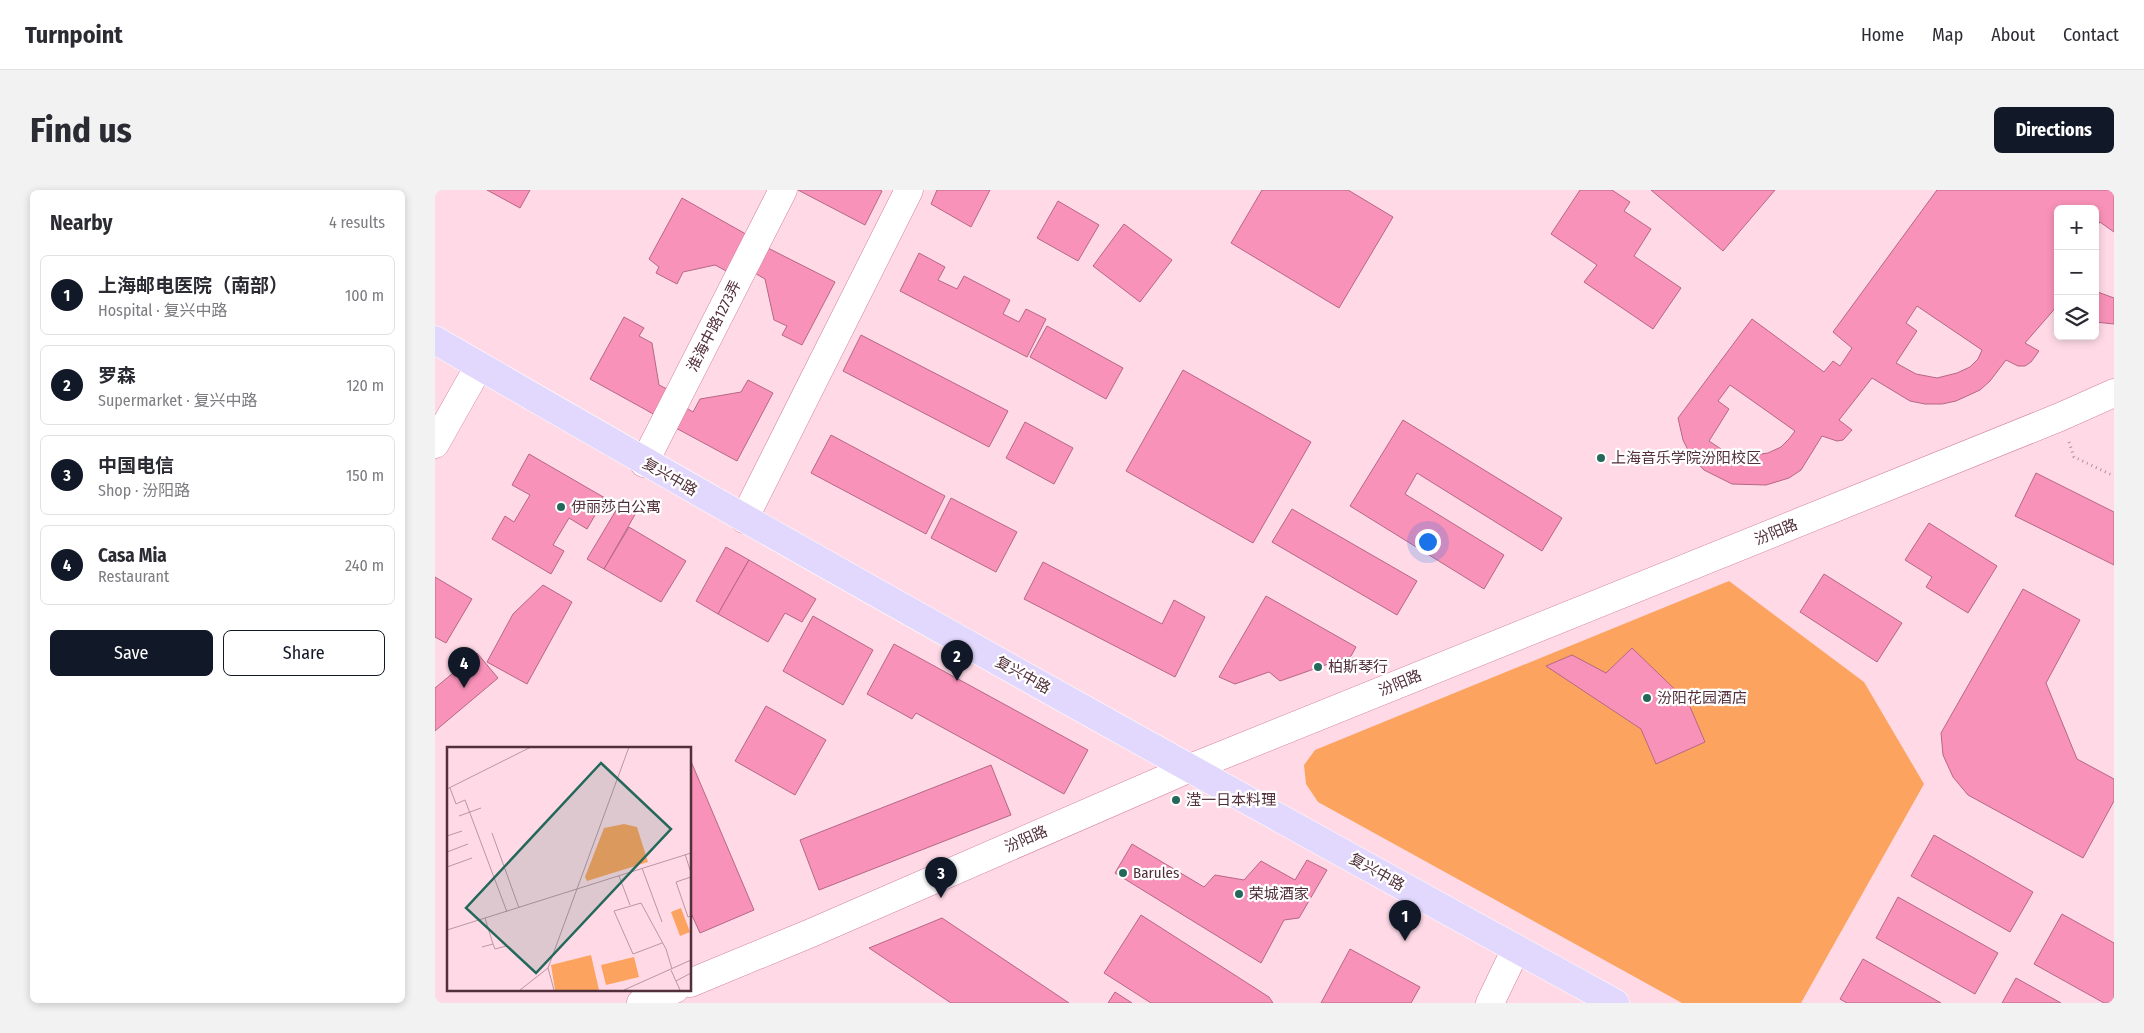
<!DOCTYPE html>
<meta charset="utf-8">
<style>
body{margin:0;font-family:"Fira Sans Condensed","Noto Sans SC",sans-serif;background:#f2f2f3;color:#2b2b33}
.controls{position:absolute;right:15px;top:15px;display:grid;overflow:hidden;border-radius:8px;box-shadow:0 2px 8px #0003}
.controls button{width:45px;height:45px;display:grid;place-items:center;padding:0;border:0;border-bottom:1px solid #e1e1e2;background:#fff;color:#2b2b33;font:25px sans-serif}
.you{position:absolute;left:992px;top:351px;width:18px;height:18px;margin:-12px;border:4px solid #fff;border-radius:50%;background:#1a73e8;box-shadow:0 0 0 8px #1a73e833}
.badge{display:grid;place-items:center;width:32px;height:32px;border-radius:50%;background:#111827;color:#fff;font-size:16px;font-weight:700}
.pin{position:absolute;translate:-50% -41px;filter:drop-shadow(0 1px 2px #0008)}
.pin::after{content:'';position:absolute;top:26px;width:18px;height:15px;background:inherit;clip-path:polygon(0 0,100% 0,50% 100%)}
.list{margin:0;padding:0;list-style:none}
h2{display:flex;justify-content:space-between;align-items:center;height:65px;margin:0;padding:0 20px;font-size:21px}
h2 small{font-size:16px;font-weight:400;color:#7c7c81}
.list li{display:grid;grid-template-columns:32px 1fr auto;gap:15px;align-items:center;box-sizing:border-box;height:80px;margin:0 10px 10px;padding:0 10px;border:1px solid #e1e1e2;border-radius:8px}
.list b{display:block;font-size:19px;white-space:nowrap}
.list p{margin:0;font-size:16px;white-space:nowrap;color:#7c7c81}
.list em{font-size:16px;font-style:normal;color:#7c7c81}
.actions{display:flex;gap:10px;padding:15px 20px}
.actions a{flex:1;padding:11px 0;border:1px solid #111827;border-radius:8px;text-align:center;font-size:18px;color:#111827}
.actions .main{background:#111827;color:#fff}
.icon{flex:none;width:28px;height:28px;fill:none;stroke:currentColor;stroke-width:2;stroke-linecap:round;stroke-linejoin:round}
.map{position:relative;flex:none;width:1679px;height:813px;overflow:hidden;border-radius:8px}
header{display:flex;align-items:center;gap:30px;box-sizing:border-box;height:70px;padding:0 25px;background:#fff;border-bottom:1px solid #e1e1e2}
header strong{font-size:24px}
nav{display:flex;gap:28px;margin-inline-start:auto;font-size:18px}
.intro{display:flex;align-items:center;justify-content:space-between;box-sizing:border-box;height:120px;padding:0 30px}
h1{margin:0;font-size:35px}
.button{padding:12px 22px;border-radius:8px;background:#111827;color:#fff;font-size:18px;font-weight:700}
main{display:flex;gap:30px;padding:0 30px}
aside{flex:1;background:#fff;border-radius:8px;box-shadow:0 2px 8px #0003}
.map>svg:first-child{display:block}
.green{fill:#fca35f}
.building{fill:#f892b8;stroke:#b66785;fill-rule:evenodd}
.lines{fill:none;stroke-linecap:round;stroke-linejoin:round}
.minor-casing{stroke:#d3819f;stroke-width:29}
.major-casing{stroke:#fff;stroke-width:29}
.path{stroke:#b4909c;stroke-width:3;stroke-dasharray:1 4;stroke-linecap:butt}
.minor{stroke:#fff;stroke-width:28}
.major{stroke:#e2d8fd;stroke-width:28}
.poi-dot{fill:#23685a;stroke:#fff;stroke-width:2}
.labels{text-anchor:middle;stroke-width:4.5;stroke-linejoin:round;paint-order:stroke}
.street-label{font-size:15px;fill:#512f3b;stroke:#fff}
.poi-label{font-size:15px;fill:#512f3b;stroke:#fff;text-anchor:start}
.inset-road{fill:none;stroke:#b996a2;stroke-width:1}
.view{fill:#23685a;fill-opacity:0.15;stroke:#23685a;stroke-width:2.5}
.inset-edge{fill:none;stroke:#512f3b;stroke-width:2.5}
</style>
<header>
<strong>Turnpoint</strong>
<nav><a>Home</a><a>Map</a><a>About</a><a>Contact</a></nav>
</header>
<div class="intro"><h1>Find us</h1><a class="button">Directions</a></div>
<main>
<aside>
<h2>Nearby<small>4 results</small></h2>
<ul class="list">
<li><span class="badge">1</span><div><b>上海邮电医院（南部）</b><p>Hospital · 复兴中路</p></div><em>100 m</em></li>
<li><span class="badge">2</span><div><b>罗森</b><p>Supermarket · 复兴中路</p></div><em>120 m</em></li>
<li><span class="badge">3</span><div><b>中国电信</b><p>Shop · 汾阳路</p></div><em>150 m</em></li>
<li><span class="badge">4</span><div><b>Casa Mia</b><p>Restaurant</p></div><em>240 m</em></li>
</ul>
<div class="actions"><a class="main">Save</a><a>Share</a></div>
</aside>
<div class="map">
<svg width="1679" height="813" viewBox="0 0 1679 813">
<rect width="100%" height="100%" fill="#ffdae6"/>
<path class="green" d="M1294,391L1429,492L1489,594L1366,813H1247L883,612L871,594L869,575L880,560Z"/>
<g class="building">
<path d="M52,0H95L85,18Z"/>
<path d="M363,0H444L447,1L430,35Z"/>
<path d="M502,0H555L536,37L496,14Z"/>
<path d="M827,0H913L958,27L904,118L796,53Z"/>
<path d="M1145,0H1177L1195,12L1189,21L1216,39L1199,66L1246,98L1218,139L1149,92L1162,75L1116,44Z"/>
<path d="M1216,0H1340L1288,61Z"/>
<path d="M1502,0H1679V42L1665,32L1660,39V19H1623V115L1590,153L1604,161L1596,172L1590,176H1583L1571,170L1555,191L1545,200L1521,211L1507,214H1490L1475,211L1437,188L1404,230L1417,240L1408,250L1402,251L1387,246L1366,280L1354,288L1331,295L1297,294L1269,280L1256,266L1248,250L1243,228L1317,129L1389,182L1398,171L1405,176L1417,158L1398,142ZM1482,116L1547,160L1543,169L1535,177L1522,183L1502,188L1481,184L1461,173L1482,141L1471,133ZM1295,195L1360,241L1354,249L1346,257L1333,263L1313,266L1292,263L1274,251L1294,219L1283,211Z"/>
<path d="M247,8L316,47L297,84L280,75L248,82L242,94L221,83L224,77L214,69Z"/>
<path d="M623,11L664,35L643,71L602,48Z"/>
<path d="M689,34L737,70L705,112L658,76Z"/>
<path d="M331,57L400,92L367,155L347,145L352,136L339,130L330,89L318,82Z"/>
<path d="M484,63L510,77L503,90L522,99L529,86L575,110L568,124L584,132L591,119L611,129L592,167L465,101Z"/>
<path d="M1660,101L1679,108V134L1660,132Z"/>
<path d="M189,127L209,138L204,146L217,153L224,195L236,201L222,226L155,189Z"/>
<path d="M612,136L688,178L671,209L595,167Z"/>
<path d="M426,145L573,221L554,257L408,181Z"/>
<path d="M748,180L876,252L818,353L691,281Z"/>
<path d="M313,190L338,203L302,271L239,237L250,217L258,222L265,209L306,202Z"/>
<path d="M968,230L1127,328L1107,361L982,283L970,304L1069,365L1049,399L915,316Z"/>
<path d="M590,232L638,258L619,294L571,268Z"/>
<path d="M396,245L510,306L491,344L376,283Z"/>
<path d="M94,264L170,308L152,339L134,328L118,355L129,361L116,384L57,349L70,326L79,332L95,305L77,295Z"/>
<path d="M1601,283L1679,322V375L1580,326Z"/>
<path d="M516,308L582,342L561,382L496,348Z"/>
<path d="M186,312L202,321L169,379L152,369Z"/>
<path d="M857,319L982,391L962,425L837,352Z"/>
<path d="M1494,333L1562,376L1533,423L1491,397L1497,387L1470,370Z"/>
<path d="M194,337L251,371L226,412L169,379Z"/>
<path d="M291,357L314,370L283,424L261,411Z"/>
<path d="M314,370L381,409L367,432L350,423L333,452L283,424Z"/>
<path d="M608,372L727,434L739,410L770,427L740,487L589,409Z"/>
<path d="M1389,384L1467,433L1442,472L1365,422Z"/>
<path d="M0,387L37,409L11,453L0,447Z"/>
<path d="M108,395L137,412L92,494L52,472L78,424Z"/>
<path d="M1588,399L1645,430L1611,493L1642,569L1679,589V611L1648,668L1533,605L1518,587L1508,565L1506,543Z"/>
<path d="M831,406L921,457L916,466L845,491L834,482L800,494L784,487Z"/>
<path d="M378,426L438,460L408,515L348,481Z"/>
<path d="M459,454L653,560L629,604L481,523L477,529L432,504Z"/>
<path d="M1197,458L1253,512L1270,552L1221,574L1206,539L1111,476L1137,465L1171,483Z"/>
<path d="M42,463L63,488L0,541V498Z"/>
<path d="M331,516L391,550L360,605L300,571Z"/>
<path d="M255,569L319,720L265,743L255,721Z"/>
<path d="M556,575L576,625L384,700L365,650Z"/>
<path d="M1499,645L1598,702L1575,742L1476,686Z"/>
<path d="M697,654L769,697L780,685L809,690L826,671L860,690L872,670L892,680L864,728L849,730L826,773L680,683Z"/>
<path d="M1463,707L1563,763L1540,804L1441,748Z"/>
<path d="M1627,724L1679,753V813H1669L1599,774Z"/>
<path d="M706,725L834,807L838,813H716L669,783Z"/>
<path d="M507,728L634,813H516L434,758Z"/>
<path d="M915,759L985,797L976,813H886Z"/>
<path d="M1428,769L1506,813H1412L1405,809Z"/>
<path d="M1581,788L1626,813H1567Z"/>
<path d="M680,802L697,813H673Z"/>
</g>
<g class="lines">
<defs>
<g id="minor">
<path d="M0,254L44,176"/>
<path d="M209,273L348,0"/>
<path d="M309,329L474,0"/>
<path d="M255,793L376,743L753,579L1625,227L1679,203"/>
<path d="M206,813L240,799"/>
<path d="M1055,813L1081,759"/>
</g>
<path id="major" d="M0,150C390,377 785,596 1180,813"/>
</defs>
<use href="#minor" class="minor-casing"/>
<use href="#major" class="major-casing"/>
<path class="path" d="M1634,252L1639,267L1679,286"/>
<use href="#minor" class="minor"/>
<use href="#major" class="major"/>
</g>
<g class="poi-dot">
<circle cx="1166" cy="268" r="5"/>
<circle cx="126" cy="317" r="5"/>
<circle cx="883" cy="477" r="5"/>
<circle cx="1212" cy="508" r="5"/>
<circle cx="741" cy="610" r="5"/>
<circle cx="688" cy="683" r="5"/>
<circle cx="804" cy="704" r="5"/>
</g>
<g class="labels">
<g class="street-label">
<text transform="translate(279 136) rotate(-63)" y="5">淮海中路1273弄</text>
<text transform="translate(235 287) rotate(30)" y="5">复兴中路</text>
<text transform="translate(1341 342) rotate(-22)" y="5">汾阳路</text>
<text transform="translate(588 485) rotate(29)" y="5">复兴中路</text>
<text transform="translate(965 493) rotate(-22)" y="5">汾阳路</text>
<text transform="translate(591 649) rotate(-23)" y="5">汾阳路</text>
<text transform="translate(942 682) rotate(29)" y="5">复兴中路</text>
</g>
<g class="poi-label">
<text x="1176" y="273">上海音乐学院汾阳校区</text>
<text x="136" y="322">伊丽莎白公寓</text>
<text x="893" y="482">柏斯琴行</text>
<text x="1222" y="513">汾阳花园酒店</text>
<text x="751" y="615">滢一日本料理</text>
<text x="698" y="688">Barules</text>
<text x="814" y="709">荣城酒家</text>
</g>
</g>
<g transform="translate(12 557)">
<rect width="244" height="244" fill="#ffdae6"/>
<path d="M177,77L190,80L201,115L140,134L138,130L157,81ZM234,161L243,185L233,189L224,165ZM144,208L152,243H108L104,218ZM187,210L192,230L159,238L154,218Z" fill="#fca35f"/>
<path class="inset-road" d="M3,41L9,57L18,53L60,165M0,42L84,0M12,69L34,61M45,86L72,161M0,89L15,84M0,105L21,97M238,107L244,126M0,120L25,111M195,121L215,175M172,129L183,158M244,130L229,135L241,170L244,169M0,183L244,106M215,196L186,207L167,164L194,156L219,202L225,222M46,197L48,202L59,199M35,200L46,197L38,171M101,221L107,243M224,223L233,243M229,234L244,226M73,243L101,221L182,0M177,243L244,213"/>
<path class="view" d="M154,16L224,82L89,226L19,161Z"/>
<rect width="244" height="244" class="inset-edge"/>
</g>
</svg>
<div class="controls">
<button>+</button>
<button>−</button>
<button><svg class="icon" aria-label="layers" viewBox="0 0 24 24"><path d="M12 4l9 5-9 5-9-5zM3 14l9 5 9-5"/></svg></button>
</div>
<div class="you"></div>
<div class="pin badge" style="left:970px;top:751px">1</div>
<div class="pin badge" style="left:522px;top:491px">2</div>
<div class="pin badge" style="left:506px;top:708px">3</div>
<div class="pin badge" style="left:29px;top:498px">4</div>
</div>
</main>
